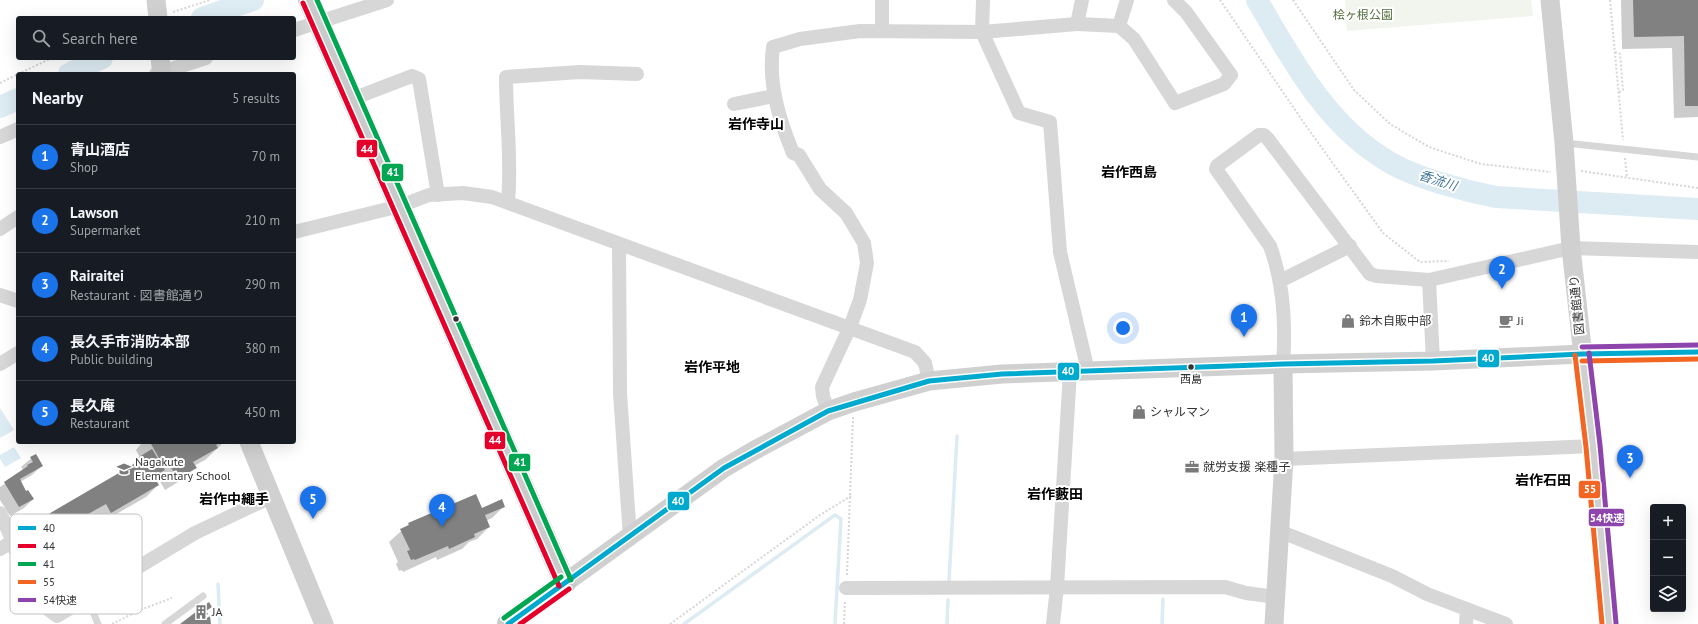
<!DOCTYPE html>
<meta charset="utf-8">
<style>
body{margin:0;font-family:"PT Sans","Noto Sans JP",sans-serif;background:#242831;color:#f1f3f6}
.controls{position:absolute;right:12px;bottom:12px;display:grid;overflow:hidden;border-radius:4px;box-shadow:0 4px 16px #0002}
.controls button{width:36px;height:36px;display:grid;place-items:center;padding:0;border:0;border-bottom:1px solid #363941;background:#171b24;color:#f1f3f6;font:20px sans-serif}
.you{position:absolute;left:1123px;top:328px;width:14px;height:14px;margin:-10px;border:3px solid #fff;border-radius:50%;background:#1a73e8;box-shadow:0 0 0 6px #1a73e833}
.badge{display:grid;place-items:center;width:26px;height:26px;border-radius:50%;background:#1a73e8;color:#fff;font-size:13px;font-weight:700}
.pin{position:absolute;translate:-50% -33px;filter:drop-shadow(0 1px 2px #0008)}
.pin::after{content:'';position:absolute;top:21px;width:14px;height:12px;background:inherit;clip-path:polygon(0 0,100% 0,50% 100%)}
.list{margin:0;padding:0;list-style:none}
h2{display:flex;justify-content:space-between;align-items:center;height:52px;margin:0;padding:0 16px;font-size:17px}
h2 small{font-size:13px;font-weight:400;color:#9ea1a6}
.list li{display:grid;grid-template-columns:26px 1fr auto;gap:12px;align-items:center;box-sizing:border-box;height:64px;padding:0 16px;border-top:1px solid #363941}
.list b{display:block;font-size:15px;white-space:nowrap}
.list p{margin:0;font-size:13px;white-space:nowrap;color:#9ea1a6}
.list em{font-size:13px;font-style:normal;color:#9ea1a6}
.icon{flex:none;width:22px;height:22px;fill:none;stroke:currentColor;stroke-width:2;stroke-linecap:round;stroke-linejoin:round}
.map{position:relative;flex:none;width:1698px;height:624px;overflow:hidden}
.search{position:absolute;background:#171b24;box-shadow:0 4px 16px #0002;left:16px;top:16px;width:280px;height:44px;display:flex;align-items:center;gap:10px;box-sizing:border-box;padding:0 14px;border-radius:4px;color:#9ea1a6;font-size:15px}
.panel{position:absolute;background:#171b24;box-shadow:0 4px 16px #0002;left:16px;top:72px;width:280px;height:372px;border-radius:4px}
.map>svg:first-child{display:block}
.green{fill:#f1f5ed}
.water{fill:#ddebf3}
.shadow{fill:#0003}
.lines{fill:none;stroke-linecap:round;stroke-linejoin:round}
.stream{stroke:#ddebf3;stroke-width:3.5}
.river{stroke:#ddebf3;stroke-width:22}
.building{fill:#818181}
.path{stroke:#d6d6d6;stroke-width:2;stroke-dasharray:2 2;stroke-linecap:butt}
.lane{stroke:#d7d7d7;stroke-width:7}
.street{stroke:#d7d7d7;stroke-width:14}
.secondary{stroke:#d0d0d0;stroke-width:19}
.primary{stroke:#cacaca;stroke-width:22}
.bus-1-casing{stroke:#fff;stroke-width:8}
.bus-2-casing{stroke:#fff;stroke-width:8}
.bus-3-casing{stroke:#fff;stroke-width:8}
.bus-4-casing{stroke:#fff;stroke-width:8}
.bus-5-casing{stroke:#fff;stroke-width:8}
.bus-1{stroke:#00a9ce;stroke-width:5}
.bus-2{stroke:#e4002b;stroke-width:5}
.bus-3{stroke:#00a651;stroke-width:5}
.bus-4{stroke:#f26522;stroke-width:5}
.bus-5{stroke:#8e44ad;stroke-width:5}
.bus-dot{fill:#333;stroke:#fff;stroke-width:1.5}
.labels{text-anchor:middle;stroke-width:4;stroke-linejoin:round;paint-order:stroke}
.bus-label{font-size:11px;fill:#333;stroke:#fff}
.park-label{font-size:12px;fill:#56703f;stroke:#fff}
.street-label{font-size:12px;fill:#333;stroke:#fff}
.poi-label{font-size:12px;fill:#333;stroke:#fff;text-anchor:start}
.water-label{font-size:13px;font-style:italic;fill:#3f7597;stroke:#fff}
.quarter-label{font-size:14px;font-weight:bold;fill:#000;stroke:#fff}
.key{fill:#fff;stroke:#c2c2c2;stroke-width:1}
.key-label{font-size:11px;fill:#333}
.line-badge{stroke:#fff;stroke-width:1.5}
.badge-label{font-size:11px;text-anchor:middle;font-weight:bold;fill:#fff}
</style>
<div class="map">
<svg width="1698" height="624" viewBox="0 0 1698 624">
<rect width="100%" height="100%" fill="#fff"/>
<path class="green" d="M1345,0H1531L1533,16L1347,31Z"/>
<g class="water">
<path d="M0,408L14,430L0,438Z"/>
<path d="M14,447L21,458L5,467L0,459V455Z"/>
</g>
<g class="shadow">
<path d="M1621,0H1698V117L1674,118L1672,48L1622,49Z"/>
<path d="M139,442H224L205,460L194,466L195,468L183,479L165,490L158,478L155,481L158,485L146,497L99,524L93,515L43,544L35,552L14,562L5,546L128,468L140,458L136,450L141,444Z"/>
<path d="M35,455L41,466L32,475L20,482L26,493L33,499L24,508L10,516L0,500V487L22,472L23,470L21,467Z"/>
<path d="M504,506L492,518L486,521L489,527L477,539L469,542L462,549L437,560L436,557L403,572L402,570L399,571L396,564L398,562L389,542L409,524Z"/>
</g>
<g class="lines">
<g class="stream">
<path d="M949,581L957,436"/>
<path d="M218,584L220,624"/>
<path d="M684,624L835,515L841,519L835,624"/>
<path d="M947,624L948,600"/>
<path d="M1162,624L1163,599"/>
</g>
<g class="river">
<path d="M1257,0C1292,60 1327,126 1389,162C1416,178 1465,191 1496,197L1698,209"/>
<path d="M202,18L253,0"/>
<path d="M69,74L102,58"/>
<path d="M0,107L18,99"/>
</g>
</g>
<g class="building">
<path d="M1633,0H1698V106H1685L1684,36L1634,37Z"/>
<path d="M150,442H221L216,445L218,448L193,462L197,468L178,478L169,465L164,467Z"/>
<path d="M152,449L165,470L156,475L158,479L156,480L159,485L111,513L106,504L45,538L48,540L27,551L16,533L136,463L134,460Z"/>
<path d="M36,454L43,466L20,479L26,491L28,490L34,499L19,507L4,482L28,466L27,465L33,462L30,457Z"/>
<path d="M476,494L482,508L502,499L505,507L485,515L490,527L474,534L475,537L449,549L448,546L415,560L414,559L411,560L407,551L410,550L400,529L409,525L408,523Z"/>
<path d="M209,602L212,607L206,611L208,614L202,618L204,620L210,616L211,624H180Z"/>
</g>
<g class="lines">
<g class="path">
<path d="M1220,0L1304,123L1383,233L1420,262L1449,261"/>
<path d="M1293,0L1354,90L1390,124L1429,147L1481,164L1551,172"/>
<path d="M1610,0L1623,140"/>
<path d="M173,12L210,0"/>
<path d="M1615,52L1620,54L1623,90L1619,92"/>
<path d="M18,74L52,58"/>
<path d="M0,83L18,74"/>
<path d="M1625,158L1627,178"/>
<path d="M1581,171L1698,188"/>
<path d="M847,575L853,417"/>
<path d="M112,624L140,610L172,598"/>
<path d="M670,624L820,515L851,496"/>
<path d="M844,624L845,601"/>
</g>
<g class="lane">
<path d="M1565,143L1698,157"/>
<path d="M87,597L98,624"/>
<path d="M165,624L203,596"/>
</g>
<g class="street">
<path d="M882,0V31"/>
<path d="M983,0L982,32L1019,113L1050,122L1060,252L1088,371"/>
<path d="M1077,24L1119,26L1134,39L1175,103L1224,84L1231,75L1186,12L1174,0"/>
<path d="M1119,26L1127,0"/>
<path d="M294,30L387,0"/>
<path d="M156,74L206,58"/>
<path d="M352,99L412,76L419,79L438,195"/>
<path d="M734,104L774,96"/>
<path d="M0,137L18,129"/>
<path d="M508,201C512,160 506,119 506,77L580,72L637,74"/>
<path d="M0,229L18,217"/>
<path d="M294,232L400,206L429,195L463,193L492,197L915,352L925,363L929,381"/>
<path d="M619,244L620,393L630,538"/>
<path d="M1429,280L1433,361"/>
<path d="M1280,281L1350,246"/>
<path d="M0,295L18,301"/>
<path d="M0,364L18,353"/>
<path d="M1283,364C1286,324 1284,284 1270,246L1216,169L1217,166L1259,135H1264L1268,139L1370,274L1377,276L1429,280L1571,248L1698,252"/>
<path d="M828,411L823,396L822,387L850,327L860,300L867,263L864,243L846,213L820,189L799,155L793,153C779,119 768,84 773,47L800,39L860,31L982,32L1077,24L1082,0"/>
<path d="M1284,459L1593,446"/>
<path d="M0,513L21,559L49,610L57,616L195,533L271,497"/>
<path d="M1279,531L1392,576L1427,594L1506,624"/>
<path d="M0,549L13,541"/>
<path d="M846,588L1225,587L1246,593L1276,597"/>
<path d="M1053,624L1057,587L1070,372"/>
<path d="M1466,624L1467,610"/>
</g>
<g class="secondary">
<path d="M156,0L158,18"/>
<path d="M1550,0L1564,143L1571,248L1593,446L1609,624"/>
<path d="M160,58L162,74"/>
<path d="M249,442L324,624"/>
<path d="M565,583L724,468L755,450L828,411L854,402L929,381L1002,374L1283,364L1433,361L1582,354L1698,352"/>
<path d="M1274,624L1284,459L1283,364"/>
</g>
<path class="primary" d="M309,0L565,583L508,624"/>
<defs>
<path id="bus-1" d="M508,624L724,468L828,411L929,381L1002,374L1283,364L1433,361L1582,354L1698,352"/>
<g id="bus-2">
<path d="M303,3L559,586"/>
<path d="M520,624L569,589"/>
</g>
<g id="bus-3">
<path d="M317,0L571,580"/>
<path d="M504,618L561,577"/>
</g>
<g id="bus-4">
<path d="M1575,355L1586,447L1602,624"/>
<path d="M1582,361L1698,359"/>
</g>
<g id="bus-5">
<path d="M1582,347L1698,345"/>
<path d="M1589,353L1600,445L1616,623"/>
</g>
</defs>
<use href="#bus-1" class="bus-1-casing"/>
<use href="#bus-2" class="bus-2-casing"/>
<use href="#bus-3" class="bus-3-casing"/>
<use href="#bus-4" class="bus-4-casing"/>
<use href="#bus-5" class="bus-5-casing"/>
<use href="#bus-1" class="bus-1"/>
<use href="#bus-2" class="bus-2"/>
<use href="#bus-3" class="bus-3"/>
<use href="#bus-4" class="bus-4"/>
<use href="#bus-5" class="bus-5"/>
</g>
<defs>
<symbol id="shop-bare" viewBox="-9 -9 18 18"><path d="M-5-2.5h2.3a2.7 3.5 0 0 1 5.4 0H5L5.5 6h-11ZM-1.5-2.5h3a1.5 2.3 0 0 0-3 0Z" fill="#7a7a7a" stroke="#fff" stroke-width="2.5" paint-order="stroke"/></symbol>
<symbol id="cafe-bare" viewBox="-9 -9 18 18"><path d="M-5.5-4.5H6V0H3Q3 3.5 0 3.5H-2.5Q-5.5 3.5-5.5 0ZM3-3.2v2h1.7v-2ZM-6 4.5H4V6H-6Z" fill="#7a7a7a" stroke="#fff" stroke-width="2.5" paint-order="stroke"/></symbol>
<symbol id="office-bare" viewBox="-9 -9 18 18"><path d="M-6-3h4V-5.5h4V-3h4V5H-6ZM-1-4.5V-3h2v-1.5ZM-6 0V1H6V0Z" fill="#7a7a7a" stroke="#fff" stroke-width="2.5" paint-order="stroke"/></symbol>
<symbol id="school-bare" viewBox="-9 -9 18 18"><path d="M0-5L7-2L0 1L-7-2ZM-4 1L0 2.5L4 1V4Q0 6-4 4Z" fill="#7a7a7a" stroke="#fff" stroke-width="2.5" paint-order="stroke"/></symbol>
<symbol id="building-bare" viewBox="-9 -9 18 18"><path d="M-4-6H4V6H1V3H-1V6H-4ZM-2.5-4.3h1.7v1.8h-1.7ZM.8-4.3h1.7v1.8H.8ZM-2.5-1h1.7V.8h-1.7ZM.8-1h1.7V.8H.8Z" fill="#7a7a7a" stroke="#fff" stroke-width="2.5" paint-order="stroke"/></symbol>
</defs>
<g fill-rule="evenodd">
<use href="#shop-bare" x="1338" y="311" width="20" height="20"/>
<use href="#cafe-bare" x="1496" y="311" width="20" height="20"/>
<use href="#shop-bare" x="1129" y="402" width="20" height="20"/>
<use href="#office-bare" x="1182" y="457" width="20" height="20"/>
<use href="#school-bare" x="114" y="459" width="20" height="20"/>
<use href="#building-bare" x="191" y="602" width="20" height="20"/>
</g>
<g class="bus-dot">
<circle cx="456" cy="319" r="3.5"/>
<circle cx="1191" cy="367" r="3.5"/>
</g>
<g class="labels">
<g class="bus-label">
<text x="1191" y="383">西島</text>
</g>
<g class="park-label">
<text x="1363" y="19">桧ヶ根公園</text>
</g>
<g class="street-label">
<text transform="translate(1577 305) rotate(-96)" y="4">図書館通り</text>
</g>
<g class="poi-label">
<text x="1359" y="325">鈴木自販中部</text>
<text x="1517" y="325">Ji</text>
<text x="1150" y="416">シャルマン</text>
<text x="135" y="466">Nagakute<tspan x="135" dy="14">Elementary School</tspan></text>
<text x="1203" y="471">就労支援 楽種子</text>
<text x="212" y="616">JA</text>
</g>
<g class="water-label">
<text transform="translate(1438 180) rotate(18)" y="5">香流川</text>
</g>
<g class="quarter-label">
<text x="756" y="129">岩作寺山</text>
<text x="1129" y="177">岩作西島</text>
<text x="712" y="372">岩作平地</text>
<text x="1543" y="485">岩作石田</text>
<text x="1055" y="499">岩作藪田</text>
<text x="234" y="504">岩作中繩手</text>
</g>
</g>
<rect x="10" y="514" width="132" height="100" rx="6" class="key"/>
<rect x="18" y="526" width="18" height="4" fill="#00a9ce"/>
<rect x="18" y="544" width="18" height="4" fill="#e4002b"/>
<rect x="18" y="562" width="18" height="4" fill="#00a651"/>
<rect x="18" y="580" width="18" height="4" fill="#f26522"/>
<rect x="18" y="598" width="18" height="4" fill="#8e44ad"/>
<g class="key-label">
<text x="43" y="532">40</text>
<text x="43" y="550">44</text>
<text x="43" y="568">41</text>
<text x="43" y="586">55</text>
<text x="43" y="604">54快速</text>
</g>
<g class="line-badge">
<rect x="356" y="139" width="22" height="19" rx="4" fill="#e4002b"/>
<rect x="381" y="163" width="23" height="19" rx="4" fill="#00a651"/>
<rect x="1477" y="349" width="23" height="19" rx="4" fill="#00a9ce"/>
<rect x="1057" y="362" width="23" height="19" rx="4" fill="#00a9ce"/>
<rect x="484" y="431" width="22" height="19" rx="4" fill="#e4002b"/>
<rect x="508" y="453" width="23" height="19" rx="4" fill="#00a651"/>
<rect x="1578" y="480" width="23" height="19" rx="4" fill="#f26522"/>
<rect x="667" y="491" width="23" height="20" rx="4" fill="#00a9ce"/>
<rect x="1588" y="508" width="37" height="19" rx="4" fill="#8e44ad"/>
</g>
<g class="badge-label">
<text x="367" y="153">44</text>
<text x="393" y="176">41</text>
<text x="1488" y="362">40</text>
<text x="1068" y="375">40</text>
<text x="495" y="444">44</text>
<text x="520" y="466">41</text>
<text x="1590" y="493">55</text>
<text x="678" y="505">40</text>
<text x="1607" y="522">54快速</text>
</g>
</svg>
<div class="controls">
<button>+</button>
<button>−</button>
<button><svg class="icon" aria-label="layers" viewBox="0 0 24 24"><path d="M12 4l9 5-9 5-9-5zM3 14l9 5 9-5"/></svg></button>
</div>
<div class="you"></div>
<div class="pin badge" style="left:1244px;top:337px">1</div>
<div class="pin badge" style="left:1502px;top:289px">2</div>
<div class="pin badge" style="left:1630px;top:478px">3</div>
<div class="pin badge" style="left:442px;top:527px">4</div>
<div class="pin badge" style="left:313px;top:519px">5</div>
<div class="search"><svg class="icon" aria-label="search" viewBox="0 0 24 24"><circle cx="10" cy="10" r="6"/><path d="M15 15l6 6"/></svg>Search here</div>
<section class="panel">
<h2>Nearby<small>5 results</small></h2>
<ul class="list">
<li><span class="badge">1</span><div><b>青山酒店</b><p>Shop</p></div><em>70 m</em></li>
<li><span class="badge">2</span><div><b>Lawson</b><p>Supermarket</p></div><em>210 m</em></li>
<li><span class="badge">3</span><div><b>Rairaitei</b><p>Restaurant · 図書館通り</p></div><em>290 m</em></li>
<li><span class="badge">4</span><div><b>長久手市消防本部</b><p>Public building</p></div><em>380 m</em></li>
<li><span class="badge">5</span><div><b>長久庵</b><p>Restaurant</p></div><em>450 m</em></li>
</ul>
</section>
</div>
